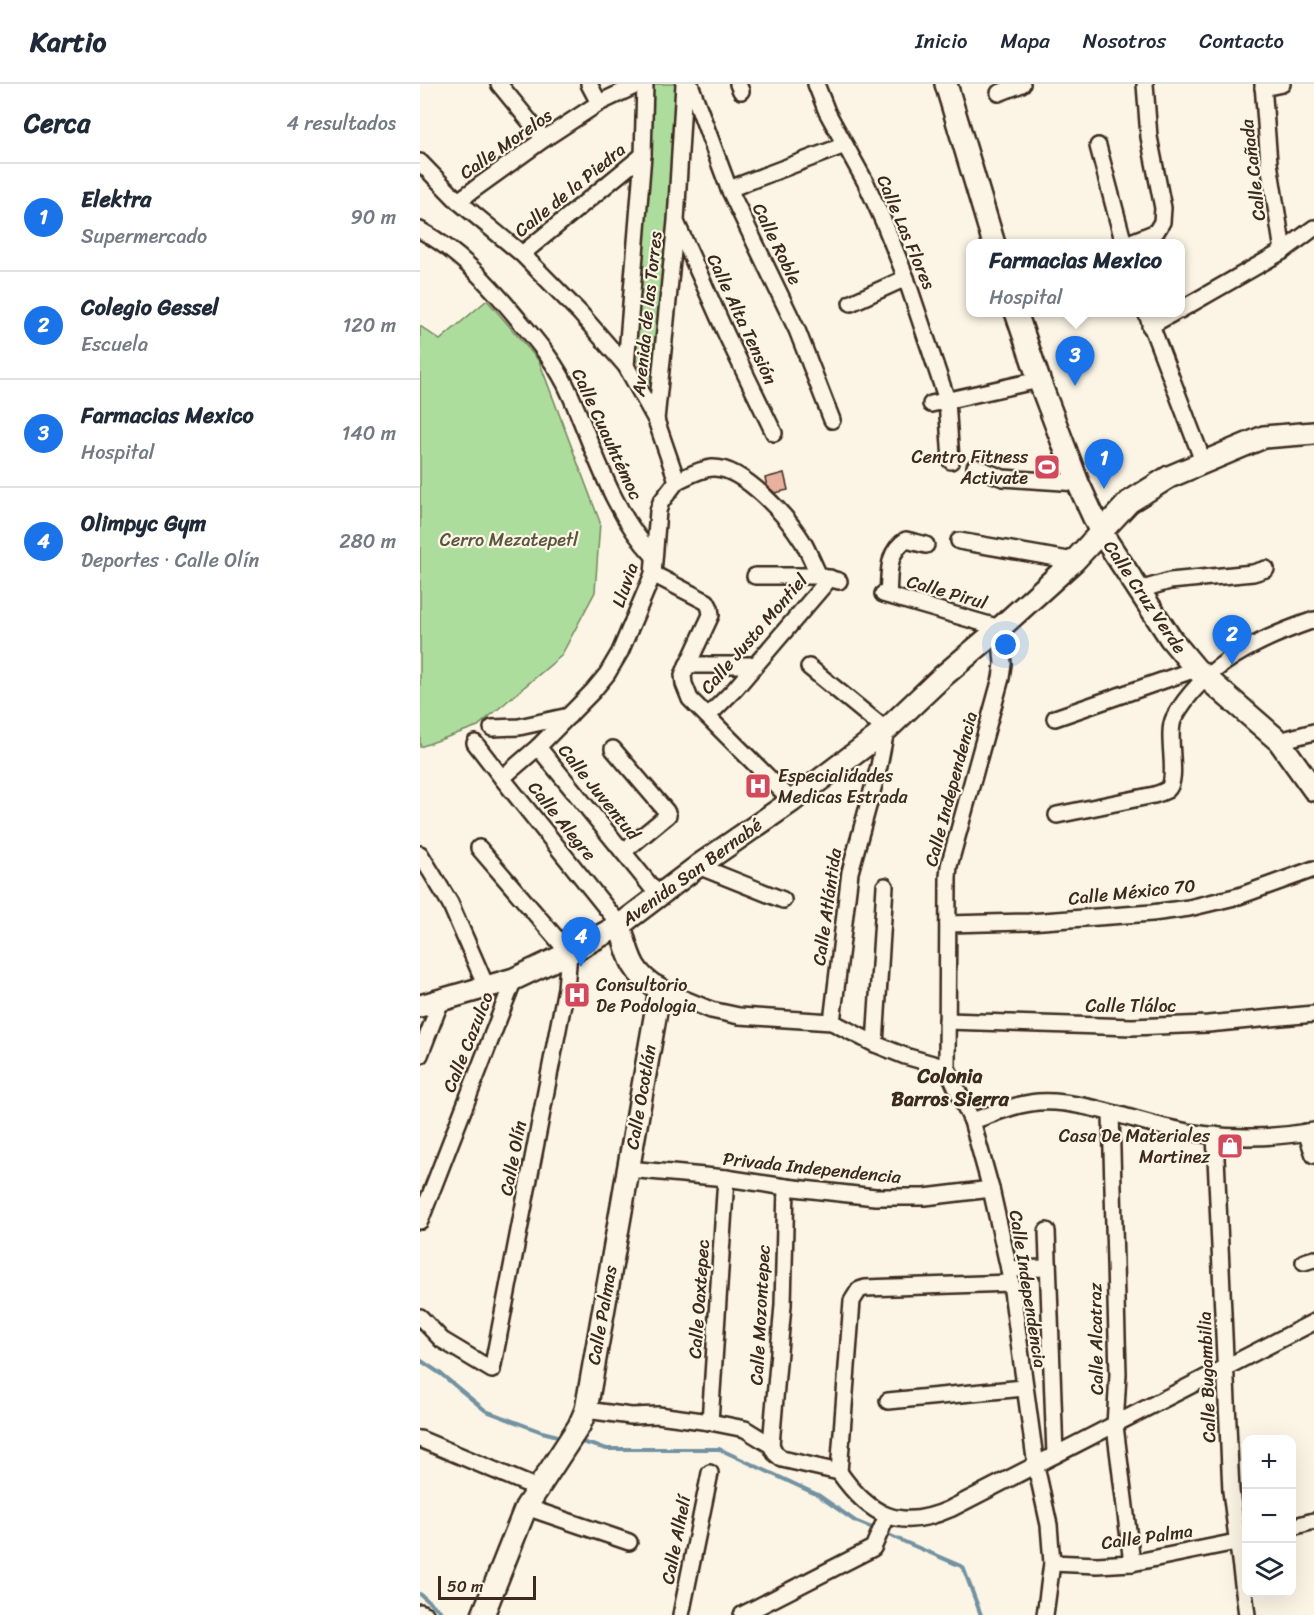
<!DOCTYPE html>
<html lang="es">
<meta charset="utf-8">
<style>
body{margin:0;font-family:Sriracha,sans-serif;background:#f2f2f3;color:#1f2937}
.controls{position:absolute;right:18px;bottom:18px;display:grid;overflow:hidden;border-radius:12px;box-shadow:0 6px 24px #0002}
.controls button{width:54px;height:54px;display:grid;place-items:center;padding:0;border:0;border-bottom:2px solid #e0e1e3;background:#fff;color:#1f2937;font:30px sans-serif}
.scale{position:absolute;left:18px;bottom:15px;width:98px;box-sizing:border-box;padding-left:6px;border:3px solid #3b2a1e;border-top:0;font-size:16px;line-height:21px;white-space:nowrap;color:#3b2a1e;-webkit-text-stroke:4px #fcf5e5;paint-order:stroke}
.you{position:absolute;left:586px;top:561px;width:21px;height:21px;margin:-15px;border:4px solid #fff;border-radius:50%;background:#1a73e8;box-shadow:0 0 0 9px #1a73e833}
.badge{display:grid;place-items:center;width:39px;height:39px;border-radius:50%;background:#1a73e8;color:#fff;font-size:20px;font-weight:700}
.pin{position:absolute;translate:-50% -50px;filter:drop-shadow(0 2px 3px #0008)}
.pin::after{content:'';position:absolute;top:32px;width:21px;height:18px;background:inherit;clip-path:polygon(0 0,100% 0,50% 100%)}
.popup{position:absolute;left:546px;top:155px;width:219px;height:78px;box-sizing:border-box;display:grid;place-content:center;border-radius:12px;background:#fff;filter:drop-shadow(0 2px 4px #0005);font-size:20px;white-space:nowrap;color:#747a83}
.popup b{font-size:22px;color:#1f2937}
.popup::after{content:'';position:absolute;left:50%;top:100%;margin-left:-12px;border:12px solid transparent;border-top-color:#fff}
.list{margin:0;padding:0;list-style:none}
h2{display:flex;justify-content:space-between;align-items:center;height:78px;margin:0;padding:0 24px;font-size:26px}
h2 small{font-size:20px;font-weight:400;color:#747a83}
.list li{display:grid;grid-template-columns:39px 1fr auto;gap:18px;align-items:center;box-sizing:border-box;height:108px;padding:0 24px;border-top:2px solid #e0e1e3}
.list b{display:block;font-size:22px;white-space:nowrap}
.list p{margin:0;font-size:20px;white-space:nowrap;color:#747a83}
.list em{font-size:20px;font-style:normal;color:#747a83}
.icon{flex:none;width:33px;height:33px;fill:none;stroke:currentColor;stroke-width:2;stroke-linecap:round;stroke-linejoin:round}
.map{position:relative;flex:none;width:894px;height:1531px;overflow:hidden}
header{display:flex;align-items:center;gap:36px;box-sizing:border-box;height:84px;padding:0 30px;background:#fff;border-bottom:2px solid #e0e1e3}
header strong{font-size:28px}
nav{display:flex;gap:33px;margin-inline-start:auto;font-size:21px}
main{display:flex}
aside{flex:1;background:#fff}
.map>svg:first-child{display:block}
.green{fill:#addd9d;stroke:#74845e;stroke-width:1.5}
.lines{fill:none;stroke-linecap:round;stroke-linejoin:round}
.stream{stroke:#7292a1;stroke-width:4}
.building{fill:#e8b19e;stroke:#3b2a1e;stroke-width:1.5}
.street-casing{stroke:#3b2a1e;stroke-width:20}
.secondary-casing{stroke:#3b2a1e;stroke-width:26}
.street{stroke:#fcf5e5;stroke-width:15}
.secondary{stroke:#fcf5e5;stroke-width:21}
.labels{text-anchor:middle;stroke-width:4.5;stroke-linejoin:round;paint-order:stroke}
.street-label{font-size:18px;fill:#3b2a1e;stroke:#fcf5e5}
.poi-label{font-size:18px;fill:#3b2a1e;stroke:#fcf5e5;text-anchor:end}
.park-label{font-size:18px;fill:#58573e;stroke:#fcf5e5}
.neighbourhood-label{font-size:20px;font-weight:bold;fill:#3b2a1e;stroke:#fcf5e5}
</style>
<header>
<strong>Kartio</strong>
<nav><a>Inicio</a><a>Mapa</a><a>Nosotros</a><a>Contacto</a></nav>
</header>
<main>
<aside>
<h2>Cerca<small>4 resultados</small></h2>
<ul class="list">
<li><span class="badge">1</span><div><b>Elektra</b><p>Supermercado</p></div><em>90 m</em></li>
<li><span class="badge">2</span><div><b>Colegio Gessel</b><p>Escuela</p></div><em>120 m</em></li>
<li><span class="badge">3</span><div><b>Farmacias Mexico</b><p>Hospital</p></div><em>140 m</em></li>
<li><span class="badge">4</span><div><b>Olimpyc Gym</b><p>Deportes · Calle Olín</p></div><em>280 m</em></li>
</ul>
</aside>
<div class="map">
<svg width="894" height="1531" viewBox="0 0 894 1531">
<rect width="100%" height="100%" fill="#fcf5e5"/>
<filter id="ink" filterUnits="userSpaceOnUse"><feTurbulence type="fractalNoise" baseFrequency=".0167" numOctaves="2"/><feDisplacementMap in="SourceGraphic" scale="12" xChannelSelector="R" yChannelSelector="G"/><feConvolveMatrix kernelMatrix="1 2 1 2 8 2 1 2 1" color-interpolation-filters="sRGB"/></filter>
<g filter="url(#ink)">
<g class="green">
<path d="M231,0H258L239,316L214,272Z"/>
<path d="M67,216L119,277L180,438L175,508L141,572L58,642L0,663V242L20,256Z"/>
</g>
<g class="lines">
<g class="stream">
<path d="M0,1276L21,1290L66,1327L122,1348L142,1353"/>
<path d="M158,1357L187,1365H299L398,1411L435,1437L457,1446"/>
<path d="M464,1449L543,1483L561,1531"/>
<path d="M0,1510L25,1531"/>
</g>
</g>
<path class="building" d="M364,389L368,406L355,409L347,402L345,394Z"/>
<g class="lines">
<defs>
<g id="street">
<path d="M79,0L124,55"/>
<path d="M169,0L179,19"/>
<path d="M270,0L309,105L377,246L412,336"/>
<path d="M318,0L321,7"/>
<path d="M396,0L407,28L446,99L465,141L486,194L527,316L531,377"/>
<path d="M843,0L849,79L863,167"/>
<path d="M843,4L862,0"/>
<path d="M579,9L602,0"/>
<path d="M678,62L704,160"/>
<path d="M0,78L38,117L102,170L160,229L206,282L236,336L257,397L241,418L238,427L233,490L200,568L187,590L173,607L118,663L238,811"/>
<path d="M309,105L425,61"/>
<path d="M38,117L124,55L179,19L219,0"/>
<path d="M257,140L307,252L354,349"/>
<path d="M0,146C40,168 69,200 98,235C118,258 138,282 150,310C175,366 191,427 234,472"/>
<path d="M706,160L736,148L742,138L743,124L729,53L725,0"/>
<path d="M102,170L223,71"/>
<path d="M431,219L486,194"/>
<path d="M760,226L863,167L894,144"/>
<path d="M726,228L783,377"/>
<path d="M730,242L755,228"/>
<path d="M206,282L223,71L225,0"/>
<path d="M511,320L619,296"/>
<path d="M236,336L256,137L264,0"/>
<path d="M555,383L583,394L658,399"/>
<path d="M257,397C268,392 280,385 292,384C323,382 368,434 383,458C389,469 394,481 399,492L419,497"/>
<path d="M539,457L654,477"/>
<path d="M233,490L287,518L290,524L291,531L263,591L264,600L270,615L372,717"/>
<path d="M335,492H399"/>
<path d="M719,506L750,497L833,489L846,485"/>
<path d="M463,510L580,544L583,580L581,594L529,782L528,793L527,984"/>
<path d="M468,511C470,490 466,469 486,456L506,461"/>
<path d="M267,581H335"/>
<path d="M389,583L466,646L459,682L430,788L412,938"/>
<path d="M288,632L315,605L410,494"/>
<path d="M635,634L776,585"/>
<path d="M72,644L99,643L149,632"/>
<path d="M859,657L894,648"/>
<path d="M55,659L82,694"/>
<path d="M118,663L82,694L200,841"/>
<path d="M193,665L246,727L248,731L203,768"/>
<path d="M637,731L734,711C738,710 743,708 747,706C760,695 745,651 754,634C784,580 839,555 894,536"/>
<path d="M0,770L30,819L66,902"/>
<path d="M278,782L363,816"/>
<path d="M528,840L609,838L732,829L769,824L819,812L894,785"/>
<path d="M240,905L291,926L319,932L412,938L455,960L485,972L527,984L552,1037L571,1105L589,1185L616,1382L629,1441L632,1479L625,1531"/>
<path d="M527,937L712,943L788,940L894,930"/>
<path d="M455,960L465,802"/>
<path d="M0,971L22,914"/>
<path d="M691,1030L698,1290L695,1342L712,1479"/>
<path d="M552,1037C573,1030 595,1020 618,1018C655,1015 707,1034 744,1043C793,1055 844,1056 894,1047"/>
<path d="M886,1048L894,1071"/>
<path d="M795,1051L811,1407L827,1531"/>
<path d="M208,1085L306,1094L366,1103L455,1113H505L571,1105"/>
<path d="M0,1137L94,895"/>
<path d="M627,1147L635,1371"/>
<path d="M884,1178L894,1175"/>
<path d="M589,1185L627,1184"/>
<path d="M0,1233L22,1256L72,1286L146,904L149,869L59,764"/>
<path d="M468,1317L604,1304"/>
<path d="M166,1326L211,1332L238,1331L290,1338L325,1345L351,1361L355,1369L362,1375L419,1388C449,1431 479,1448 530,1425L894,1238"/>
<path d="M290,1338L306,1094"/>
<path d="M0,1355L117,1404"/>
<path d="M351,1361L363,1221L366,1103"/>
<path d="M419,1388L432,1217L439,1206L445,1204L591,1199"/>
<path d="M106,1423L209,1458"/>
<path d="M872,1443L894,1437"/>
<path d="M632,1479L677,1481L712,1479L826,1456"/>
<path d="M0,1528L6,1531"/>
<path d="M261,1531L290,1389"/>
<path d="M322,1531L453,1464L467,1432"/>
</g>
<g id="secondary">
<path d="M526,0L574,160"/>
<path d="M596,228L619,296L658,399L680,447L751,555L776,585L859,657L894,706"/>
<path d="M0,922L94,895L149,869L200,841L278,782L372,717L466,646L522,593L580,544L654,477L709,418L749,393L844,353L894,349"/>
<path d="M63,1531L106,1423L159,1342L166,1326L240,905C211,891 208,869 200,841"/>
</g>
</defs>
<use href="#street" class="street-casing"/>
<use href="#secondary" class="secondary-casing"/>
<use href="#street" class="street"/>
<use href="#secondary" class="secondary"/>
</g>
</g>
<defs>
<symbol id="stadium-square" viewBox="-11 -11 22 22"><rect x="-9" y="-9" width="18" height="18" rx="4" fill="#d1495b" stroke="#fcf5e5"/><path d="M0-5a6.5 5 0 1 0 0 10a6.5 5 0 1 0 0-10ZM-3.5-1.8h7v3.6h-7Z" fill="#fff"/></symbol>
<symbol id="hospital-square" viewBox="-11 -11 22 22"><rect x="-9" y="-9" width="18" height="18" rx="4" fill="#d1495b" stroke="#fcf5e5"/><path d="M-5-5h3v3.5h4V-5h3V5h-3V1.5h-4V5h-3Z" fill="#fff"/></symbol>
<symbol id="shop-square" viewBox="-11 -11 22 22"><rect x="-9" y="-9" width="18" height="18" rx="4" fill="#d1495b" stroke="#fcf5e5"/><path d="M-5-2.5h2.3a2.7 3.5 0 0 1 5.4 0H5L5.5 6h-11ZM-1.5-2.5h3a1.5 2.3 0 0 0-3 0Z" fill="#fff"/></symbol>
</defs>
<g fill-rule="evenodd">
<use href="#stadium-square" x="612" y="368" width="30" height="30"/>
<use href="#hospital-square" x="323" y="687" width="30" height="30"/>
<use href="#hospital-square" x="142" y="896" width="30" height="30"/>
<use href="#shop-square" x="795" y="1047" width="30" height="30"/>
</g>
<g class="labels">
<g class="street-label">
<text transform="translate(86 60) rotate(-35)" y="6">Calle Morelos</text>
<text transform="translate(833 86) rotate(-97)" y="6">Calle Cañada</text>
<text transform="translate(150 106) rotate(-39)" y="6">Calle de la Piedra</text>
<text transform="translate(486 148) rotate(67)" y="6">Calle Las Flores</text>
<text transform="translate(357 160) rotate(64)" y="6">Calle Roble</text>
<text transform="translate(227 230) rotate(-84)" y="6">Avenida de las Torres</text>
<text transform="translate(322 235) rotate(65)" y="6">Calle Alta Tensión</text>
<text transform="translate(187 350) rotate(65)" y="6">Calle Cuauhtémoc</text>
<text transform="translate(205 501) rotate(-71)" y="6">Lluvia</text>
<text transform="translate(527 508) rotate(16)" y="6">Calle Pirul</text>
<text transform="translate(725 513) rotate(56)" y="6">Calle Cruz Verde</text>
<text transform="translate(334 550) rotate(-49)" y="6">Calle Justo Montiel</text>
<text transform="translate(531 705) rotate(-75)" y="6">Calle Independencia</text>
<text transform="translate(179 708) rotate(51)" y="6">Calle Juventud</text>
<text transform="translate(142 737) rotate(51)" y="6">Calle Alegre</text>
<text transform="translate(272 788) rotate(-36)" y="6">Avenida San Bernabé</text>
<text transform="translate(712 808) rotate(-6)" y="6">Calle México 70</text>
<text transform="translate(407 823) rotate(-82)" y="6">Calle Atlántida</text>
<text x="711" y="928">Calle Tláloc</text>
<text transform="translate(48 958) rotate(-68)" y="6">Calle Cazulco</text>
<text transform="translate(221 1013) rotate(-80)" y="6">Calle Ocotlán</text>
<text transform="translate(93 1074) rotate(-79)" y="6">Calle Olín</text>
<text transform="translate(392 1084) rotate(6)" y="6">Privada Independencia</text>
<text transform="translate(608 1205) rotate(81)" y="6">Calle Independencia</text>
<text transform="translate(279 1215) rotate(-86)" y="6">Calle Oaxtepec</text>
<text transform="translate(182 1231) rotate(-80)" y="6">Calle Palmas</text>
<text transform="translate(340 1231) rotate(-87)" y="6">Calle Mozontepec</text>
<text transform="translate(676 1255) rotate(-91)" y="6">Calle Alcatraz</text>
<text transform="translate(787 1293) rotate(-92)" y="6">Calle Bugambilia</text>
<text transform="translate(727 1453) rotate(-8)" y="6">Calle Palma</text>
<text transform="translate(256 1456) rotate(-79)" y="6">Calle Alhelí</text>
</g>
<g class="poi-label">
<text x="608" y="379">Centro Fitness<tspan x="608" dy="21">Activate</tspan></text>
<text x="358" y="698" text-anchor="start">Especialidades<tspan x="358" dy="21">Medicas Estrada</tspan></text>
<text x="176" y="907" text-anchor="start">Consultorio<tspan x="176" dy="21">De Podologia</tspan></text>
<text x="790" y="1058">Casa De Materiales<tspan x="790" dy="21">Martinez</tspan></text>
</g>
<g class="park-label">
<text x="89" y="462">Cerro Mezatepetl</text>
</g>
<g class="neighbourhood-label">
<text x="530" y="999">Colonia<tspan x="530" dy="23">Barros Sierra</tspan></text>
</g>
</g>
</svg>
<div class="controls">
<button>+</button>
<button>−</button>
<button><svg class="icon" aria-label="layers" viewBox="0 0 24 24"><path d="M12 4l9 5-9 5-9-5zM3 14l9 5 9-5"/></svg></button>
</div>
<div class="scale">50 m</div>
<div class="you"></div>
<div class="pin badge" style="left:684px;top:405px">1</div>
<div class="pin badge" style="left:812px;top:581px">2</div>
<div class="pin badge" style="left:655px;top:302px">3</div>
<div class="popup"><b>Farmacias Mexico</b>Hospital</div>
<div class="pin badge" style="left:161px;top:883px">4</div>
</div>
</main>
